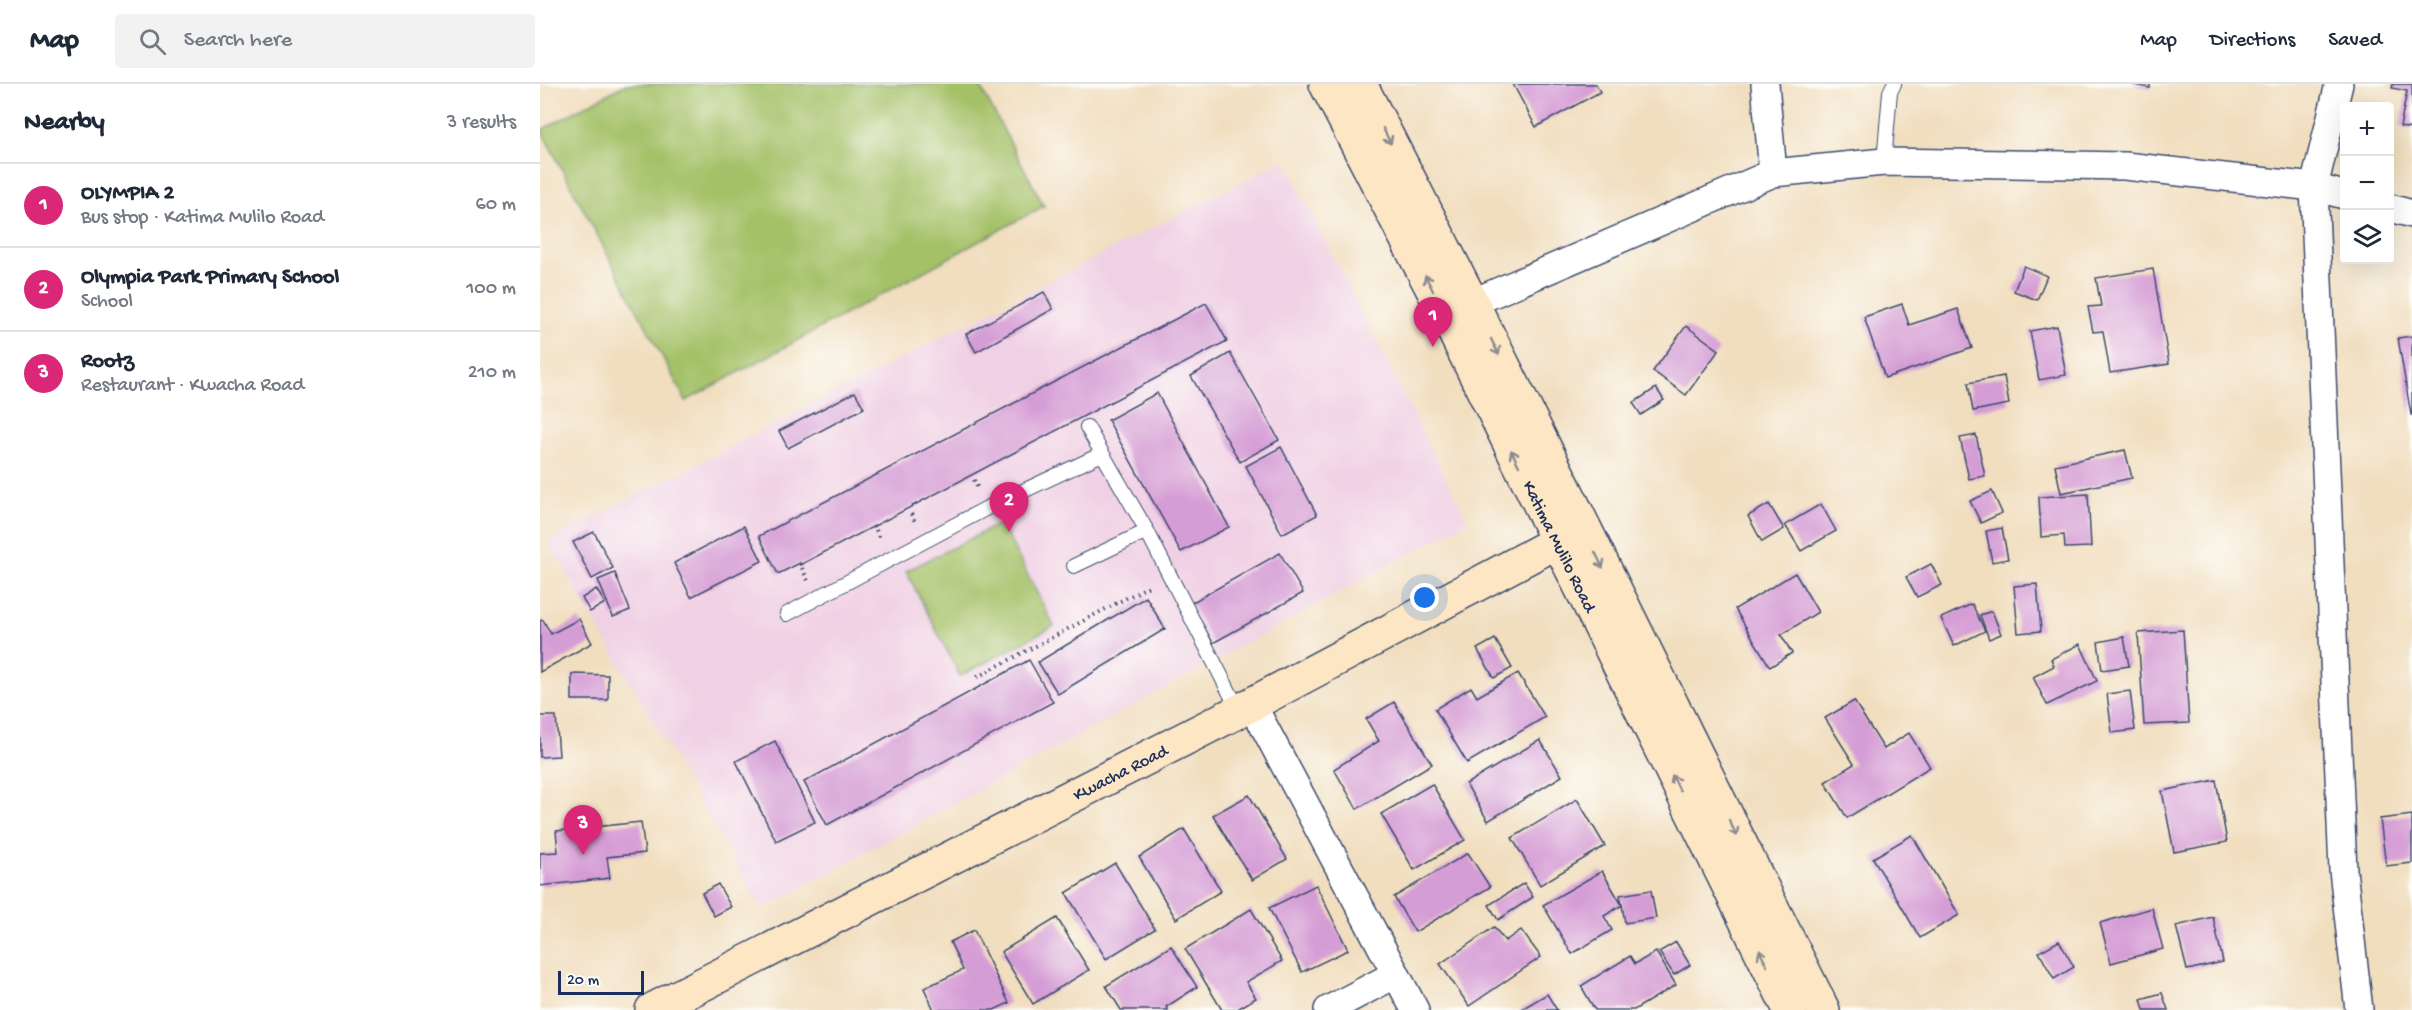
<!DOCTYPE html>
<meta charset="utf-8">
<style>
body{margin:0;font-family:"Gochi Hand",sans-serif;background:#f2f2f3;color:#1f2937}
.controls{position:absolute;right:18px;top:18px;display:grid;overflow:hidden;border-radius:6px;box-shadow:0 6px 24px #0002}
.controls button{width:54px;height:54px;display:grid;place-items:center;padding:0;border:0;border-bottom:2px solid #e0e1e3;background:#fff;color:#1f2937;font:30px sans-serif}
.scale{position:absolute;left:18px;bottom:15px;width:86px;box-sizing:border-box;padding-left:6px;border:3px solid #1b2f5e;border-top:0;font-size:16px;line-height:21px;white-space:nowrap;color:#1b2f5e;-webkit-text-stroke:4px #fdfcf7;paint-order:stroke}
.you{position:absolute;left:885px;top:514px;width:21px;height:21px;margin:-15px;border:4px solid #fff;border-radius:50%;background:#1a73e8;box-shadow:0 0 0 9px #1a73e833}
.badge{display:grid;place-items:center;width:39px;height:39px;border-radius:50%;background:#db2777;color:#fff;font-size:20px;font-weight:700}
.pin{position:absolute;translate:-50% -50px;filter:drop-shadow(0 2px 3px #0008)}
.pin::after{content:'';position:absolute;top:32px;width:21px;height:18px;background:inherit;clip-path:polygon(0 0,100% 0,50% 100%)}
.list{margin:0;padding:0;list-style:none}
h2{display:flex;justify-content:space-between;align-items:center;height:78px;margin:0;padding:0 24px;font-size:26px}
h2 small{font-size:20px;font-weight:400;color:#747a83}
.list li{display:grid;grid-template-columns:39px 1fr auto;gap:18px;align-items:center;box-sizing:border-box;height:84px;padding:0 24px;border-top:2px solid #e0e1e3}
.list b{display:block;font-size:22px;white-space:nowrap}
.list p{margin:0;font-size:20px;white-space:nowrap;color:#747a83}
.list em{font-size:20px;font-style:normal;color:#747a83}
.icon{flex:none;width:33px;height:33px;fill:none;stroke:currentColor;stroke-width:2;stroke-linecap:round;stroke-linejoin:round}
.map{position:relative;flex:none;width:1872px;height:926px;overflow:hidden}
header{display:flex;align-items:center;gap:36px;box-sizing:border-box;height:84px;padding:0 30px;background:#fff;border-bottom:2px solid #e0e1e3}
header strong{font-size:28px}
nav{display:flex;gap:33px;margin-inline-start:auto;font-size:21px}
.search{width:420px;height:54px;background:#f2f2f3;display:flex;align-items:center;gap:15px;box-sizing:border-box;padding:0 21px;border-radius:6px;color:#747a83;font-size:22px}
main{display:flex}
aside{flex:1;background:#fff}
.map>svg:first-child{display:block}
.built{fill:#f0d0e4}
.green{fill:#a4c168;stroke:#607863;stroke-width:1.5}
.building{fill:#d59dd5}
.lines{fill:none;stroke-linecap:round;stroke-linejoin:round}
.lane-casing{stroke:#3b496d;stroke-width:16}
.street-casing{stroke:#3b496d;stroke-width:30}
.secondary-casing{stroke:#3b496d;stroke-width:36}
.path{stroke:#3b496d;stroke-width:4;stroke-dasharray:1.5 4.5;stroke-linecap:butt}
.lane{stroke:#fff;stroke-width:14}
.street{stroke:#fff;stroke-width:27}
.secondary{stroke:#fce6c4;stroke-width:33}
.oneway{stroke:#8c8a91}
.labels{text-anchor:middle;stroke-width:4.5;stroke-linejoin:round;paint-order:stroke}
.street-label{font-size:18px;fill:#1b2f5e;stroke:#fdfcf7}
</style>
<header>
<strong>Map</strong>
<div class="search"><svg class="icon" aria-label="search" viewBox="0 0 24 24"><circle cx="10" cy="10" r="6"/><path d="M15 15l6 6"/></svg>Search here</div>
<nav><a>Map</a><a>Directions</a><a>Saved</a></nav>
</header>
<main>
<aside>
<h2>Nearby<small>3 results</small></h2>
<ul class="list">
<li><span class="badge">1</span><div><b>OLYMPIA 2</b><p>Bus stop · Katima Mulilo Road</p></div><em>60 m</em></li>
<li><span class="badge">2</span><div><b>Olympia Park Primary School</b><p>School</p></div><em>100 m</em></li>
<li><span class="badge">3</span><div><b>Rootz</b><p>Restaurant · Kwacha Road</p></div><em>210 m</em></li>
</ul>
</aside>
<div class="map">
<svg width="1872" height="926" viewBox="0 0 1872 926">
<rect width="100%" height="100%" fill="#fdfcf7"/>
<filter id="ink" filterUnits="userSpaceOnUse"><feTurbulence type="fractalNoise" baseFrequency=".0167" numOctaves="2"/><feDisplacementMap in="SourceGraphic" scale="12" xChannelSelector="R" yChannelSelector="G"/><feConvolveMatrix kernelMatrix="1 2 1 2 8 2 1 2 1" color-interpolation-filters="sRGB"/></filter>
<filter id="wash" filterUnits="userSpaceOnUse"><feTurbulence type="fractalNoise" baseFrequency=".008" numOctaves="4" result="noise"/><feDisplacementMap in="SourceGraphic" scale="24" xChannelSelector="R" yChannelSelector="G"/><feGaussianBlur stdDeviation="1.35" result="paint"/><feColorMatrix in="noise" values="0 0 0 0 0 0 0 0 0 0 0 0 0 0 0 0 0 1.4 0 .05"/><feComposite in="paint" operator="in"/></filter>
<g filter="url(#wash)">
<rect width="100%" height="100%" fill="#f1debf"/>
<path class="built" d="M744,76L928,438L222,825L8,457Z"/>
<g class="green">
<path d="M86,0H439L504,122L146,317L1,46Z"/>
<path d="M461,439L514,542L420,592L366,487Z"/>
</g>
<g id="blocks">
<g class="building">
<path d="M973,0H1056L1060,8L996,43Z"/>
<path d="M1589,0H1610V4Z"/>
<path d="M1853,0H1872V45L1860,43L1867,7L1852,4Z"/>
<path d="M1484,182L1507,192L1497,216L1474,207Z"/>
<path d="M1613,185L1629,280L1570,289L1563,247L1553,248L1548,223L1561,222L1556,194Z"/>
<path d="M504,208L513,225L436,268L426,250Z"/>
<path d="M666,219L687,257L260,481V479L238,490L219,452Z"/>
<path d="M1362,220L1369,241L1418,225L1432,264L1345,294L1324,233Z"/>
<path d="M1146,242L1179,266L1146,311L1113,287Z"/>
<path d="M1517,242L1526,291L1499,296L1490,247Z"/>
<path d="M1872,252V331H1871L1858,254Z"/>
<path d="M690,269L739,356L700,378L651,292Z"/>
<path d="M1464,292L1469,320L1433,327L1428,299Z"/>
<path d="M1116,304L1124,316L1101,331L1093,319Z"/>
<path d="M315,308L324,324L248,364L239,347Z"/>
<path d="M617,309L689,443L641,468L568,336Z"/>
<path d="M1436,351L1445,392L1429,395L1420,354Z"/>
<path d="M741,363L777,431L742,450L706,382Z"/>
<path d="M1585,366L1592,394L1521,409L1515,381Z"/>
<path d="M1452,407L1462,429L1441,439L1430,417Z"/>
<path d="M1548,410L1551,463L1525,464L1524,451L1501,453L1499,413Z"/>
<path d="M1229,420L1244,445L1222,458L1208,432Z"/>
<path d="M1281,420L1296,447L1261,467L1245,441Z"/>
<path d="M204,442L222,477L151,513L134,479Z"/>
<path d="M1462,444L1468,475L1452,478L1446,447Z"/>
<path d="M54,448L73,484L52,495L33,458Z"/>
<path d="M740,469L763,509L673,559L651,519Z"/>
<path d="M1391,480L1402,501L1377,513L1366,493Z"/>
<path d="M75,489L90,526L73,533L58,496Z"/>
<path d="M1255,489L1278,528L1241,551L1252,569L1230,583L1195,525Z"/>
<path d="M1497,500L1501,547L1478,549L1474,502Z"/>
<path d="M56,505L65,519L50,528L42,514Z"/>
<path d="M606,513L625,545L518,610L498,578Z"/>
<path d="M1432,520L1445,547L1414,562L1401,534Z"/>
<path d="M1452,527L1461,550L1449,555L1440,531Z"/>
<path d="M39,535L52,559L0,588V537L3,536L11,550Z"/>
<path d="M1643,546L1649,639L1604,641L1598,549Z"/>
<path d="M1584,553L1589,582L1562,586L1558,558Z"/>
<path d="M955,555L972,584L954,594L937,565Z"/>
<path d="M1540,560L1557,597L1507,621L1493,593L1514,582L1511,575Z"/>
<path d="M489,576L513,618L287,741L264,698Z"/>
<path d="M978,589L1005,633L927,679L895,625L931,603L937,613Z"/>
<path d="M32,590L68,591V616H32Z"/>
<path d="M1590,607L1595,646L1572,649L1567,610Z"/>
<path d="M1314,617L1344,665L1369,649L1390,683L1307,734L1285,698L1314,680L1285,634Z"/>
<path d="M854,618L892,680L817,725L794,685L839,657L826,635Z"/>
<path d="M0,632H16L19,672L0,673Z"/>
<path d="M1000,656L1022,692L948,737L926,700Z"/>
<path d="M235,657L275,738L236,757L196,677Z"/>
<path d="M1676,696L1687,758L1634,768L1622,707Z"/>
<path d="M892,700L925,756L874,786L841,730Z"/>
<path d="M709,711L747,775L712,796L673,731Z"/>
<path d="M1037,715L1065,762L1000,801L972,754Z"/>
<path d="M1872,731V779L1846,782L1840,735Z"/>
<path d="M101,738L105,769L67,773L70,794L0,802V769L18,768L16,747Z"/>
<path d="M644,745L681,807L636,835L599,773Z"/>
<path d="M1372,751L1419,831L1380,854L1333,774Z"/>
<path d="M928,769L950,803L875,848L854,813Z"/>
<path d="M575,779L615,845L566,875L526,809Z"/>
<path d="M1062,787L1082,821L1080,811L1111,806L1116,834L1085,839L1082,821L1064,832L1072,846L1032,870L1003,821Z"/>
<path d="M984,799L993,813L958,836L949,821Z"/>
<path d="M178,800L191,823L174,832L162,809Z"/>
<path d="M776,801L808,866L762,888L729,824Z"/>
<path d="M1612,824L1623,865L1571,879L1560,839Z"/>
<path d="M711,825L742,877L706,898L716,914L696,926H682L645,865Z"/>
<path d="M1673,833L1683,878L1647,886L1636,842Z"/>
<path d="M517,834L549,886L493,920L461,868Z"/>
<path d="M954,843L965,857L981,846L1001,873L929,922L900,880Z"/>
<path d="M434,846L469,919L454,926H394L384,904L423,886L410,858Z"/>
<path d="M1519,857L1534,883L1514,895L1499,868Z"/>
<path d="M1136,858L1150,881L1134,891L1119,868Z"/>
<path d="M631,862L657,903L626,923L628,926H581L566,902Z"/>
<path d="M1116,868L1136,901L1094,926H1055L1041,902L1090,872L1095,880Z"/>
<path d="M1622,909L1628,926H1604L1601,915Z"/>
<path d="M1007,910L1017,926H980Z"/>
</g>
</g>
</g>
<g filter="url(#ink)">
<use href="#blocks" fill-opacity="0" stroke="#3b496d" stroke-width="1.5"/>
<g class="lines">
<defs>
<g id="lane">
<path d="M1344,78L1350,8L1354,0"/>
<path d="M547,343L607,447L699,627"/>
<path d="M534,482L607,447"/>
<path d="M247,530L447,424L562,370"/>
</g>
<g id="street">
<path d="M1225,0L1233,89"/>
<path d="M1799,0L1774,103L1803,786L1819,926"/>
<path d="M1850,124L1872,130"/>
<path d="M913,227L1233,89L1344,78L1585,82L1774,103L1804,111"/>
<path d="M712,620L875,926"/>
<path d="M788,926L856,890"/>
</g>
<g id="secondary">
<path id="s1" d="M786,0L906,231L1250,926"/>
<path d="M820,0C979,306 1129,617 1283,926"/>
<path id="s2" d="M112,926L699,627L1043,444"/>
</g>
</defs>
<use href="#lane" class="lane-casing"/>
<use href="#street" class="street-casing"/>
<use href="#secondary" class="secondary-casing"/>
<g class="path">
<path d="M434,396L438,405"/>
<path d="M371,430L376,440"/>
<path d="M336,446L340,456"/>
<path d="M262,484L268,497"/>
<path d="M437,593L611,501"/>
</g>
<use href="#lane" class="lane"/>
<use href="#street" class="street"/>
<use href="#secondary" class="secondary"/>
</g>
<defs><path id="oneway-shaft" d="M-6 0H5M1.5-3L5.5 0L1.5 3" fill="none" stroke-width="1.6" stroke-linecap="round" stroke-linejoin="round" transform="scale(1.5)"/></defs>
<g class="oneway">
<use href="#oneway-shaft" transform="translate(847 52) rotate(63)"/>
<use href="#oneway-shaft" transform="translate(889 199) rotate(-117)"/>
<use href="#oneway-shaft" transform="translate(955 263) rotate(64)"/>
<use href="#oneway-shaft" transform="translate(975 374) rotate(-116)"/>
<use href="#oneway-shaft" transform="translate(1059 476) rotate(64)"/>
<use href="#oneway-shaft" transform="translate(1136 699) rotate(-116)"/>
<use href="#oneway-shaft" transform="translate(1193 744) rotate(64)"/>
<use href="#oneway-shaft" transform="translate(1223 874) rotate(-116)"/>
</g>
</g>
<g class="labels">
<g class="street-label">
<text dy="6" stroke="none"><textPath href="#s1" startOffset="518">Katima Mulilo Road</textPath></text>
<text dy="6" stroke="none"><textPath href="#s2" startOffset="525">Kwacha Road</textPath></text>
</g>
</g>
</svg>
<div class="controls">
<button>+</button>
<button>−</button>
<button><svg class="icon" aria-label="layers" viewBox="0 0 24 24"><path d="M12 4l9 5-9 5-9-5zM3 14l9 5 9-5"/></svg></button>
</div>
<div class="scale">20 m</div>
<div class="you"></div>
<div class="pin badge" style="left:893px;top:263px">1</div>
<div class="pin badge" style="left:469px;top:448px">2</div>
<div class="pin badge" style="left:43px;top:771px">3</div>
</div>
</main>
